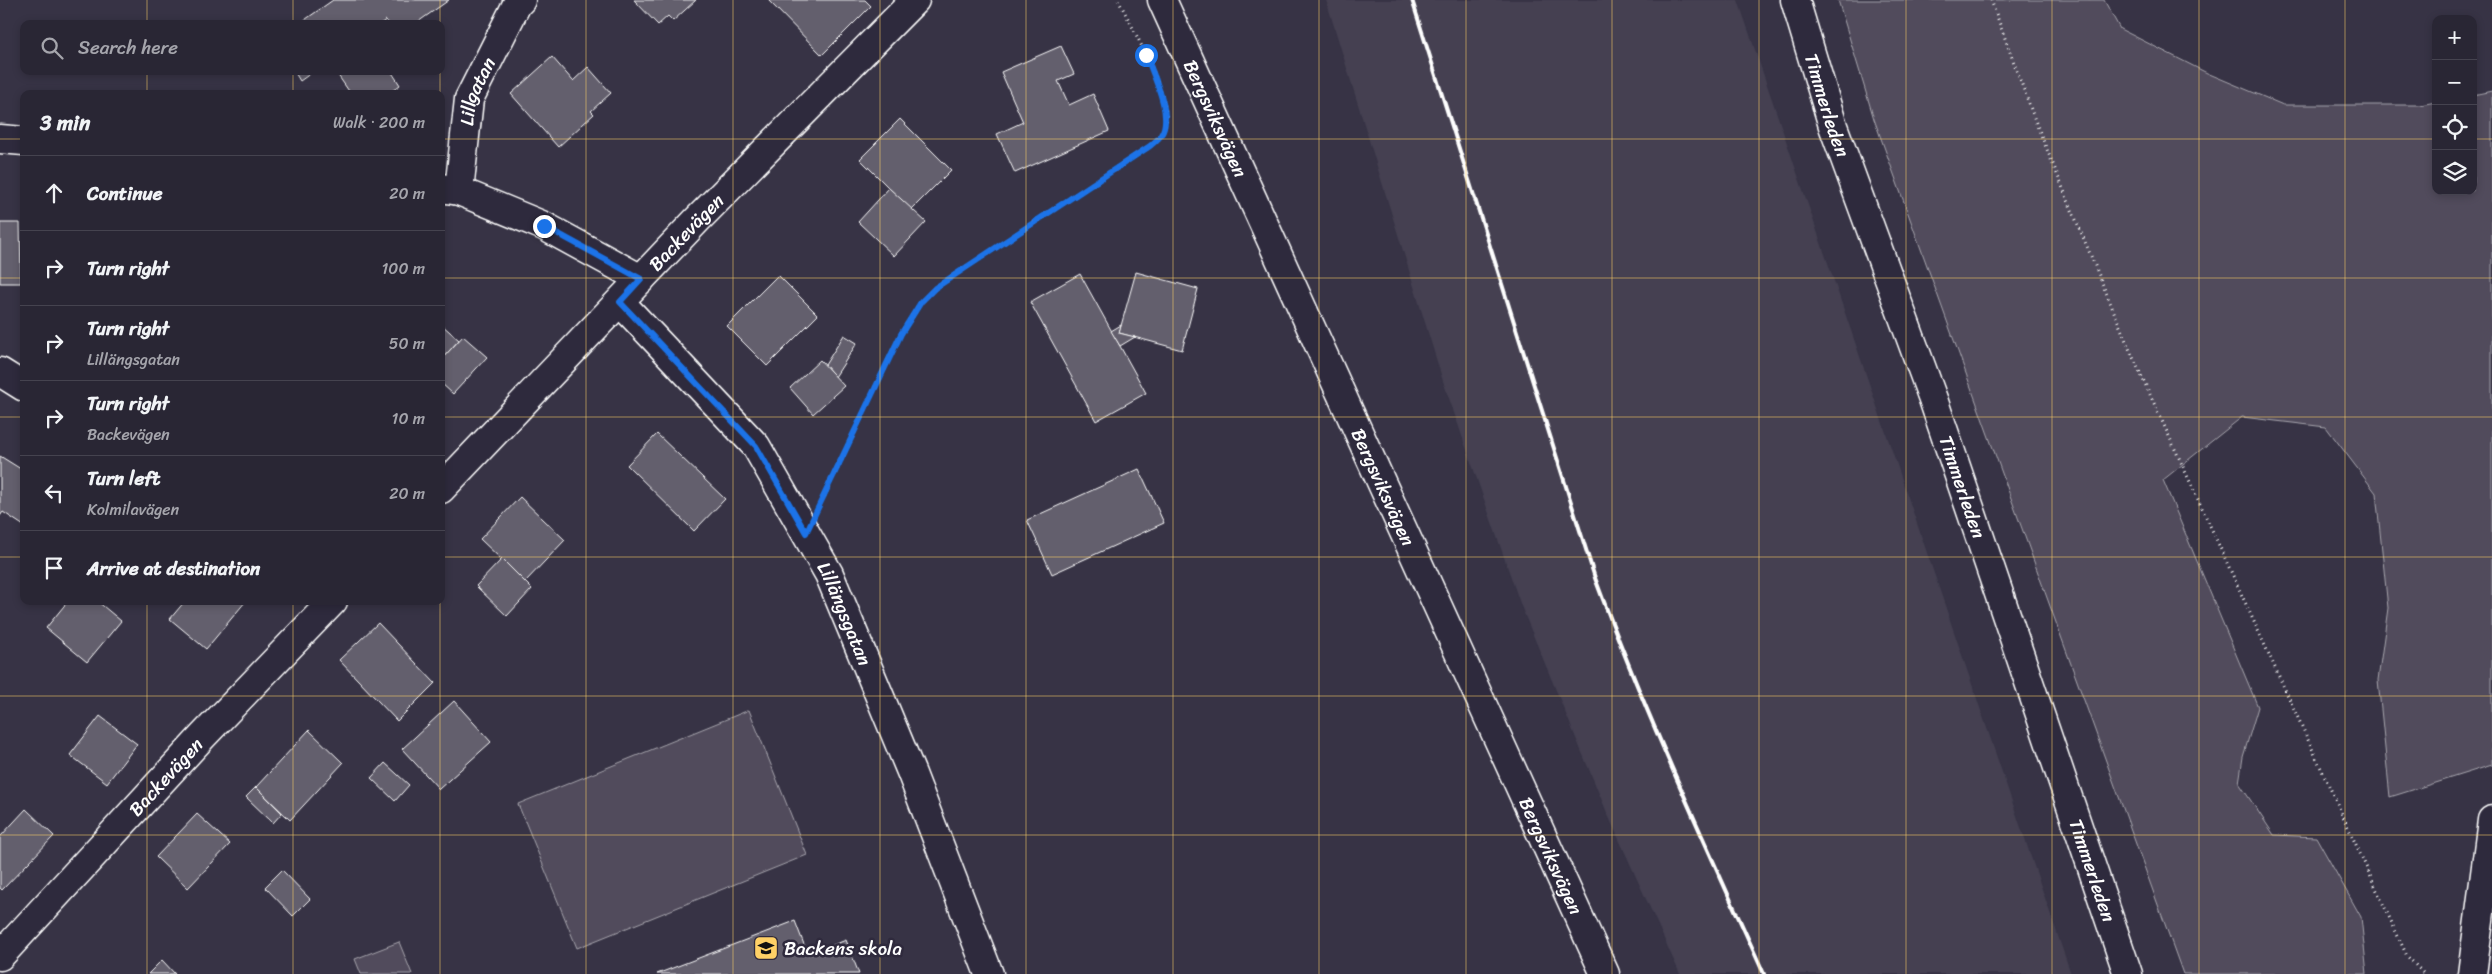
<!DOCTYPE html>
<meta charset="utf-8">
<style>
body{margin:0;font-family:Sriracha,sans-serif;background:#312e3c;color:#f1f3f6}
.controls{position:absolute;right:15px;top:15px;display:grid;overflow:hidden;border-radius:10px;box-shadow:0 2px 8px #0003}
.controls button{width:45px;height:45px;display:grid;place-items:center;padding:0;border:0;border-bottom:1px solid #45434f;background:#292634;color:#f1f3f6;font:25px sans-serif}
.stop{position:absolute;width:15px;height:15px;margin:-11px;border:4px solid #1a73e8;border-radius:50%;background:#fff}
.stop.end{background:#1a73e8;border-color:#fff;box-shadow:0 1px 5px #0008}
.list{margin:0;padding:0;list-style:none}
h2{display:flex;justify-content:space-between;align-items:center;height:65px;margin:0;padding:0 20px;font-size:21px}
h2 small{font-size:16px;font-weight:400;color:#a5a5ac}
.list li{display:grid;grid-template-columns:32px 1fr auto;gap:15px;align-items:center;box-sizing:border-box;height:75px;padding:0 20px;border-top:1px solid #45434f}
.list b{display:block;font-size:19px;white-space:nowrap}
.list p{margin:0;font-size:16px;white-space:nowrap;color:#a5a5ac}
.list em{font-size:16px;font-style:normal;color:#a5a5ac}
.icon{flex:none;width:28px;height:28px;fill:none;stroke:currentColor;stroke-width:2;stroke-linecap:round;stroke-linejoin:round}
.map{position:relative;flex:none;width:2492px;height:974px;overflow:hidden}
.search{position:absolute;background:#292634;box-shadow:0 2px 8px #0003;left:20px;top:20px;width:425px;height:55px;display:flex;align-items:center;gap:12px;box-sizing:border-box;padding:0 18px;border-radius:10px;color:#a5a5ac;font-size:19px}
.panel{position:absolute;background:#292634;box-shadow:0 2px 8px #0003;left:20px;top:90px;width:425px;height:515px;border-radius:10px}
.map>svg:first-child{display:block}
.built{fill:#444051}
.green{fill:#514c5c;stroke:#a8a6ae}
.building{fill:#635f6d;stroke:#fff}
.lines{fill:none;stroke-linecap:round;stroke-linejoin:round}
.minor-casing{stroke:#fff;stroke-width:31}
.major-casing{stroke:#fff;stroke-width:31}
.path{stroke:#fff;stroke-width:3;stroke-dasharray:1 4;stroke-linecap:butt}
.minor{stroke:#2f2a3d;stroke-width:28}
.major{stroke:#2f2a3d;stroke-width:28}
.rail{stroke:#fff;stroke-width:4}
.route{stroke:#1a73e8;stroke-width:6}
.grid{fill:none;stroke:#ffd166;stroke-width:1;stroke-opacity:0.55}
.labels{text-anchor:middle;stroke-width:5;stroke-linejoin:round;paint-order:stroke}
.street-label{font-size:19px;fill:#fff;stroke:#2f2a3d}
.poi-label{font-size:19px;fill:#fff;stroke:#2f2a3d;text-anchor:start}
</style>
<div class="map">
<svg width="2492" height="974" viewBox="0 0 2492 974">
<rect width="100%" height="100%" fill="#373345"/>
<filter id="ink" filterUnits="userSpaceOnUse"><feTurbulence type="fractalNoise" baseFrequency=".02" numOctaves="2"/><feDisplacementMap in="SourceGraphic" scale="10" xChannelSelector="R" yChannelSelector="G"/><feConvolveMatrix kernelMatrix="1 2 1 2 8 2 1 2 1" color-interpolation-filters="sRGB"/></filter>
<g filter="url(#ink)">
<path class="built" d="M1326,0H1738L2071,974H1680L1608,815L1521,606L1443,381Z"/>
<g class="green">
<path d="M1838,0H2104L2120,29L2207,73L2283,105H2420L2436,102V191H2473V95L2492,91V765L2390,797L2378,680L2388,608L2376,493L2326,427L2242,417L2163,480L2258,707L2243,757L2239,783L2274,835L2316,837L2361,917L2367,974H2183L1874,119Z"/>
<path d="M749,710L807,855L577,948L518,804Z"/>
<path d="M399,942L412,974H361L355,959Z"/>
</g>
<g class="building">
<path d="M333,0H449L415,24H389L386,20L380,24H299Z"/>
<path d="M634,0H696L673,21L668,16L658,25Z"/>
<path d="M768,0H865L871,6L822,55Z"/>
<path d="M1061,46L1074,74L1058,81L1069,105L1093,94L1109,131L1015,173L997,134L1023,122L1001,72Z"/>
<path d="M552,57L573,81L588,67L611,93L591,111L594,114L558,147L511,94Z"/>
<path d="M294,71H314L300,81Z"/>
<path d="M335,71H391L400,85L388,94H351Z"/>
<path d="M900,119L951,170L911,210L860,159Z"/>
<path d="M889,188L926,222L894,256L858,222Z"/>
<path d="M0,223H20L21,283H0Z"/>
<path d="M1136,272L1198,289L1182,350L1119,333Z"/>
<path d="M1080,274L1146,393L1096,421L1030,302Z"/>
<path d="M778,275L818,315L767,366L727,326Z"/>
<path d="M441,324L459,340L441,360Z"/>
<path d="M1121,325L1119,333L1135,337L1120,346L1111,331Z"/>
<path d="M844,335L857,343L835,377L825,365Z"/>
<path d="M463,336L487,357L453,394L441,383V360Z"/>
<path d="M820,360L844,386L813,414L790,388Z"/>
<path d="M657,434L725,499L694,531L627,465Z"/>
<path d="M0,456L24,471V526L3,512L0,516Z"/>
<path d="M1139,469L1164,523L1052,574L1027,520Z"/>
<path d="M520,497L565,540L525,582L480,539Z"/>
<path d="M502,559L532,589L507,616L476,586Z"/>
<path d="M68,601H97L121,621L87,662L46,628Z"/>
<path d="M185,601H246L206,649L170,619Z"/>
<path d="M378,623L435,683L397,721L339,660Z"/>
<path d="M454,701L491,742L439,789L402,749Z"/>
<path d="M100,716L137,744L107,783L70,755Z"/>
<path d="M309,730L343,763L290,820L256,787Z"/>
<path d="M385,763L409,785L395,801L371,778Z"/>
<path d="M256,787L282,813L273,823L246,797Z"/>
<path d="M26,809L54,836L2,890L0,888V837Z"/>
<path d="M197,814L230,844L188,888L156,857Z"/>
<path d="M282,870L310,899L293,916L265,887Z"/>
<path d="M795,921L808,955L846,940L859,974H657Z"/>
<path d="M162,960L175,974H148Z"/>
</g>
<g class="lines">
<defs>
<g id="minor">
<path id="s1" d="M1162,0L1605,974"/>
<path d="M0,139L24,141"/>
<path d="M441,188L459,191L544,226L641,279"/>
<path id="s2" d="M459,191L469,99L517,4L521,0"/>
<path id="s3" d="M620,302L756,446L829,574L912,774L989,974"/>
<path d="M0,372L24,387"/>
<path id="s4" d="M441,489L697,220L915,0"/>
<path id="s5" d="M0,956L203,736L333,601"/>
<path d="M2472,974L2492,820"/>
</g>
<g id="major">
<path id="s6" d="M1795,0L1833,126L1933,399L2128,974"/>
</g>
</defs>
<use href="#minor" class="minor-casing"/>
<use href="#major" class="major-casing"/>
<g class="path">
<path d="M1991,0L2036,123L2131,353L2407,956L2424,974"/>
<path d="M824,496L901,334L921,302L935,288L1150,146C1158,139 1164,133 1166,121C1169,98 1131,22 1118,0"/>
</g>
<use href="#minor" class="minor"/>
<use href="#major" class="major"/>
<path class="rail" d="M1412,0L1595,578C1645,713 1705,843 1764,974"/>
</g>
</g>
<g class="lines" filter="url(#ink)">
<path class="route" d="M544,226L641,279L620,302L756,446L806,533L901,334L921,302L935,288L1150,146C1153,143 1159,139 1161,135C1174,116 1153,75 1146,55"/>
</g>
<path class="grid" d="M147,0V24M293,0V24M440,0V24M586,0V974M733,0V974M880,0V974M1026,0V974M1173,0V974M1319,0V974M1466,0V974M1612,0V974M1759,0V974M1906,0V974M2052,0V974M2199,0V974M2345,0V974M147,71V94M293,71V94M440,71V94M0,139H24M441,139H2436M2473,139H2492M0,278H24M441,278H2492M0,417H24M441,417H2492M0,557H24M441,557H2492M147,601V974M293,601V974M440,601V974M0,696H2492M0,835H2492"/>
<defs>
<symbol id="school-square" viewBox="-11 -11 22 22"><rect x="-9" y="-9" width="18" height="18" rx="4" fill="#ffd166" stroke="#2f2a3d"/><path d="M0-5L7-2L0 1L-7-2ZM-4 1L0 2.5L4 1V4Q0 6-4 4Z" fill="#111"/></symbol>
</defs>
<g fill-rule="evenodd">
<use href="#school-square" x="752" y="934" width="28" height="28"/>
</g>
<g class="labels">
<g class="street-label">
<text dy="7" stroke="none"><textPath href="#s2" startOffset="102">Lillgatan</textPath></text>
<text dy="7" stroke="none"><textPath href="#s6" startOffset="110">Timmerleden</textPath></text>
<text dy="7" stroke="none"><textPath href="#s1" startOffset="130">Bergsviksvägen</textPath></text>
<text dy="7" stroke="none"><textPath href="#s4" startOffset="355">Backevägen</textPath></text>
<text dy="7" stroke="none"><textPath href="#s1" startOffset="535">Bergsviksvägen</textPath></text>
<text dy="7" stroke="none"><textPath href="#s6" startOffset="515">Timmerleden</textPath></text>
<text dy="7" stroke="none"><textPath href="#s3" startOffset="388">Lillängsgatan</textPath></text>
<text dy="7" stroke="none"><textPath href="#s5" startOffset="244">Backevägen</textPath></text>
<text dy="7" stroke="none"><textPath href="#s1" startOffset="940">Bergsviksvägen</textPath></text>
<text dy="7" stroke="none"><textPath href="#s6" startOffset="920">Timmerleden</textPath></text>
</g>
<g class="poi-label">
<text x="784" y="955">Backens skola</text>
</g>
</g>
</svg>
<div class="controls">
<button>+</button>
<button>−</button>
<button><svg class="icon" aria-label="locate" viewBox="0 0 24 24"><circle cx="12" cy="12" r="6"/><path d="M12 2v4M12 18v4M2 12h4M18 12h4"/></svg></button>
<button><svg class="icon" aria-label="layers" viewBox="0 0 24 24"><path d="M12 4l9 5-9 5-9-5zM3 14l9 5 9-5"/></svg></button>
</div>
<div class="stop" style="left:1146px;top:55px"></div>
<div class="stop end" style="left:544px;top:226px"></div>
<div class="search"><svg class="icon" aria-label="search" viewBox="0 0 24 24"><circle cx="10" cy="10" r="6"/><path d="M15 15l6 6"/></svg>Search here</div>
<section class="panel">
<h2>3 min<small>Walk · 200 m</small></h2>
<ul class="list">
<li><svg class="icon" aria-label="ahead" viewBox="0 0 24 24"><path d="M12 20V5M6 11l6-6 6 6"/></svg><div><b>Continue</b></div><em>20 m</em></li>
<li><svg class="icon" aria-label="right" viewBox="0 0 24 24"><path d="M7 20v-9h11M14 6l5 5-5 5"/></svg><div><b>Turn right</b></div><em>100 m</em></li>
<li><svg class="icon" aria-label="right" viewBox="0 0 24 24"><path d="M7 20v-9h11M14 6l5 5-5 5"/></svg><div><b>Turn right</b><p>Lillängsgatan</p></div><em>50 m</em></li>
<li><svg class="icon" aria-label="right" viewBox="0 0 24 24"><path d="M7 20v-9h11M14 6l5 5-5 5"/></svg><div><b>Turn right</b><p>Backevägen</p></div><em>10 m</em></li>
<li><svg class="icon" aria-label="left" viewBox="0 0 24 24"><path d="M17 20v-9H6M10 6l-5 5 5 5"/></svg><div><b>Turn left</b><p>Kolmilavägen</p></div><em>20 m</em></li>
<li><svg class="icon" aria-label="arrive" viewBox="0 0 24 24"><path d="M6 21V4h12l-3 4 3 4H6"/></svg><div><b>Arrive at destination</b></div></li>
</ul>
</section>
</div>
